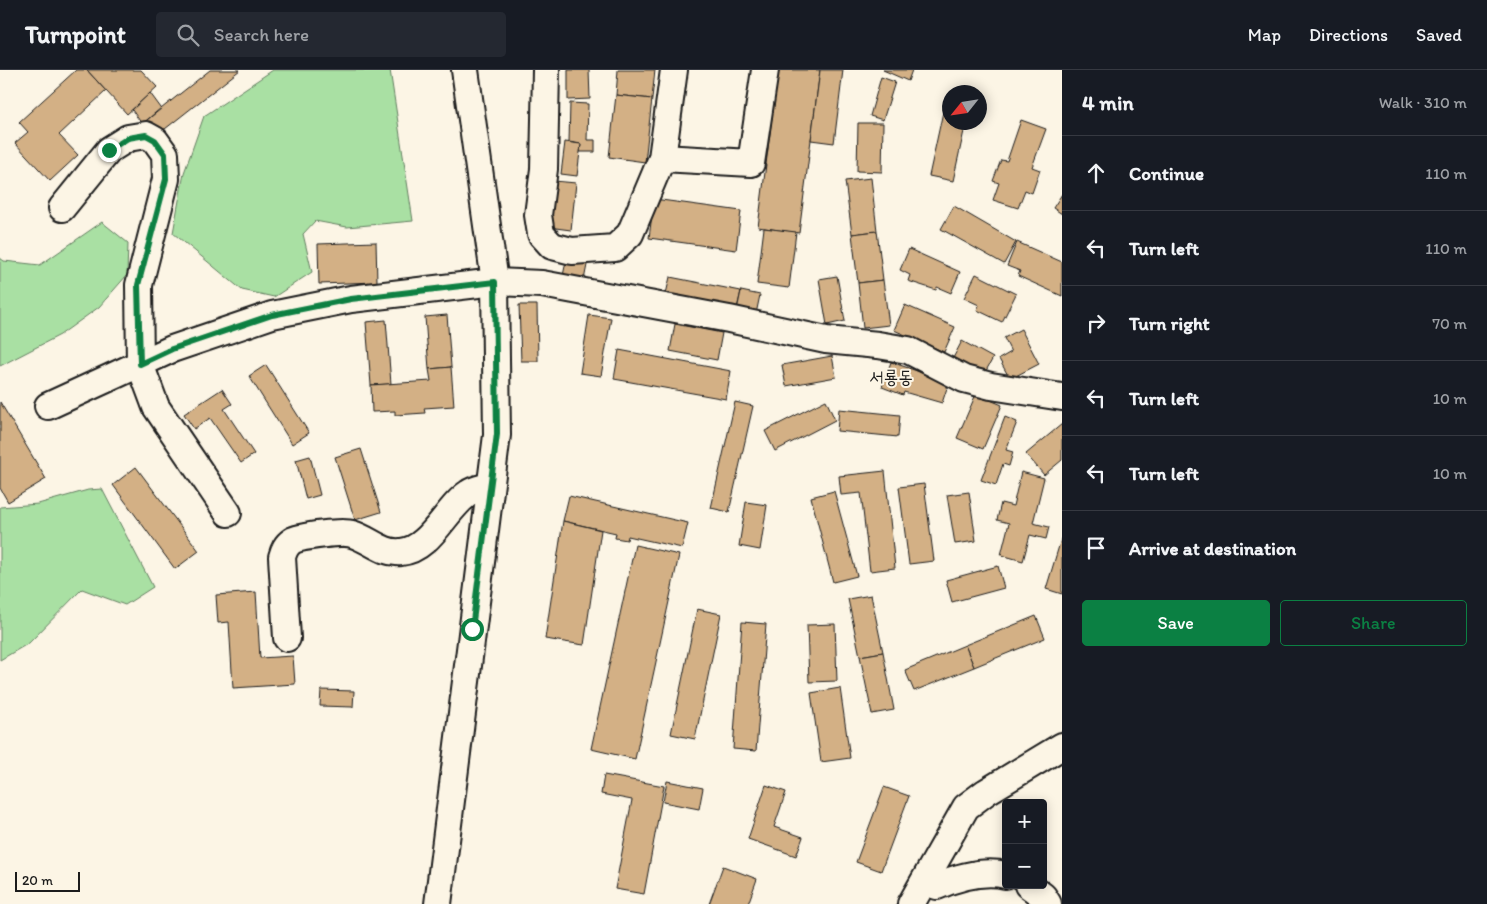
<!DOCTYPE html>
<meta charset="utf-8">
<style>
body{margin:0;font-family:Itim,"Poor Story",sans-serif;background:#242831;color:#f1f3f6}
.controls{position:absolute;right:15px;bottom:15px;display:grid;overflow:hidden;border-radius:5px;box-shadow:0 2px 12px #0003}
.controls button{width:45px;height:45px;display:grid;place-items:center;padding:0;border:0;border-bottom:1px solid #363941;background:#171b24;color:#f1f3f6;font:25px sans-serif}
.compass{position:absolute;left:942px;top:15px;width:45px;height:45px;border-radius:50%;background:#171b24;box-shadow:0 2px 12px #0003;rotate:240deg}
.scale{position:absolute;left:15px;bottom:12px;width:65px;box-sizing:border-box;padding-left:5px;border:2px solid #1c1c1c;border-top:0;font-size:14px;line-height:18px;white-space:nowrap;color:#1c1c1c;-webkit-text-stroke:4px #fcf5e5;paint-order:stroke}
.stop{position:absolute;width:15px;height:15px;margin:-11px;border:4px solid #0b8043;border-radius:50%;background:#fff}
.stop.end{background:#0b8043;border-color:#fff;box-shadow:0 1px 5px #0008}
.list{margin:0;padding:0;list-style:none}
h2{display:flex;justify-content:space-between;align-items:center;height:65px;margin:0;padding:0 20px;font-size:21px}
h2 small{font-size:16px;font-weight:400;color:#9ea1a6}
.list li{display:grid;grid-template-columns:32px 1fr auto;gap:15px;align-items:center;box-sizing:border-box;height:75px;padding:0 20px;border-top:1px solid #363941}
.list b{display:block;font-size:19px;white-space:nowrap}
.list em{font-size:16px;font-style:normal;color:#9ea1a6}
.actions{display:flex;gap:10px;padding:15px 20px}
.actions a{flex:1;padding:11px 0;border:1px solid #0b8043;border-radius:5px;text-align:center;font-size:18px;color:#0b8043}
.actions .main{background:#0b8043;color:#fff}
.icon{flex:none;width:28px;height:28px;fill:none;stroke:currentColor;stroke-width:2;stroke-linecap:round;stroke-linejoin:round}
.map{position:relative;flex:none;width:1062px;height:834px;overflow:hidden}
header{display:flex;align-items:center;gap:30px;box-sizing:border-box;height:70px;padding:0 25px;background:#171b24;border-bottom:1px solid #363941}
header strong{font-size:24px}
nav{display:flex;gap:28px;margin-inline-start:auto;font-size:18px}
.search{width:350px;height:45px;background:#242831;display:flex;align-items:center;gap:12px;box-sizing:border-box;padding:0 18px;border-radius:5px;color:#9ea1a6;font-size:19px}
main{display:flex}
aside{flex:1;background:#171b24}
.map>svg:first-child{display:block}
.green{fill:#a9e0a3;stroke:#627e60}
.building{fill:#d3b085;stroke:#1c1c1c}
.lines{fill:none;stroke-linecap:round;stroke-linejoin:round}
.minor-casing{stroke:#1c1c1c;stroke-width:30}
.minor{stroke:#fcf5e5;stroke-width:26}
.route{stroke:#0b8043;stroke-width:6}
.labels{text-anchor:middle;stroke-width:4;stroke-linejoin:round;paint-order:stroke}
.quarter-label{font-size:18px;fill:#1c1c1c;stroke:#fcf5e5}
</style>
<header>
<strong>Turnpoint</strong>
<div class="search"><svg class="icon" aria-label="search" viewBox="0 0 24 24"><circle cx="10" cy="10" r="6"/><path d="M15 15l6 6"/></svg>Search here</div>
<nav><a>Map</a><a>Directions</a><a>Saved</a></nav>
</header>
<main>
<div class="map">
<svg width="1062" height="834" viewBox="0 0 1062 834">
<rect width="100%" height="100%" fill="#fcf5e5"/>
<filter id="ink" filterUnits="userSpaceOnUse"><feTurbulence type="fractalNoise" baseFrequency=".02" numOctaves="2"/><feDisplacementMap in="SourceGraphic" scale="10" xChannelSelector="R" yChannelSelector="G"/><feConvolveMatrix kernelMatrix="1 2 1 2 8 2 1 2 1" color-interpolation-filters="sRGB"/></filter>
<g filter="url(#ink)">
<g class="green">
<path d="M273,0H390L413,151L347,157L315,151L303,164L312,202L274,227L242,220L173,163L184,103L204,46Z"/>
<path d="M102,152L128,173L127,205L99,237L60,265L0,296V188L4,191L40,195Z"/>
<path d="M102,419L153,517L125,535L82,519L29,573L0,590V437L38,434L88,420Z"/>
</g>
<g class="building">
<path d="M76,0H87L106,21L59,65L78,85L50,111L15,73L28,62L19,52Z"/>
<path d="M87,0H141L157,17L127,44Z"/>
<path d="M210,0H240L165,59L142,54Z"/>
<path d="M568,0H589L590,29L568,30Z"/>
<path d="M618,0H655L652,29L616,25Z"/>
<path d="M778,0H820L799,163L758,157Z"/>
<path d="M820,0H843L834,73L811,70Z"/>
<path d="M883,0H912L908,11Z"/>
<path d="M881,7L895,12L883,50L870,46Z"/>
<path d="M150,23L161,38L142,54L132,40Z"/>
<path d="M616,25L652,29L645,92L609,87Z"/>
<path d="M946,28L949,29V52H966L953,111L929,106Z"/>
<path d="M570,33L588,34L587,70H595V82H580L581,74L569,72Z"/>
<path d="M1021,50L1046,59L1032,97L1040,100L1032,123L1025,120L1018,138L993,130L999,113L993,111L1001,90L1007,91Z"/>
<path d="M858,53H883L882,102L857,101Z"/>
<path d="M565,72L581,74L577,106L561,104Z"/>
<path d="M871,108L877,161L852,164L845,111Z"/>
<path d="M554,111L576,113L571,160L548,157Z"/>
<path d="M1062,124V144L1053,138Z"/>
<path d="M654,129L741,141L736,180L649,168Z"/>
<path d="M954,136L1016,172L1004,194L941,159Z"/>
<path d="M764,158L796,162L789,218L757,214Z"/>
<path d="M877,161L883,210L858,213L852,164Z"/>
<path d="M376,172L377,212L319,214L318,174Z"/>
<path d="M1017,172L1062,192V226L1018,206L1020,201L1007,196Z"/>
<path d="M909,179L960,202L951,223L937,217L936,220L908,211L910,205L900,200Z"/>
<path d="M567,186L588,190L584,210L563,206Z"/>
<path d="M976,204L1016,224L1002,252L977,240L979,235L964,228Z"/>
<path d="M837,206L845,251L827,255L819,209Z"/>
<path d="M670,207L741,221L736,243L665,228Z"/>
<path d="M883,210L889,255L863,258L858,213Z"/>
<path d="M741,221L760,225L756,244L737,240Z"/>
<path d="M519,235H537L538,291H521Z"/>
<path d="M905,235L955,257L944,282L894,260Z"/>
<path d="M447,245L451,297L429,299L425,247Z"/>
<path d="M589,245L611,248L601,306L580,303Z"/>
<path d="M386,250L391,314L371,315L366,252Z"/>
<path d="M675,254L722,263L717,290L670,281Z"/>
<path d="M1021,259L1039,294L1010,309L999,289L1011,282L1004,268Z"/>
<path d="M962,271L993,288L982,308L951,292Z"/>
<path d="M619,280L731,301L726,329L614,309Z"/>
<path d="M832,286L836,307L786,316L782,295Z"/>
<path d="M891,292L949,312L942,333L904,322L903,325L882,317Z"/>
<path d="M266,295L309,363L292,374L249,306Z"/>
<path d="M451,297L454,336L424,338L425,343L395,345V341L372,342L371,315L431,311L429,299Z"/>
<path d="M222,319L232,334L224,339L254,384L241,393L210,348L194,359L184,344Z"/>
<path d="M976,324L1002,335L983,379L957,368Z"/>
<path d="M826,330L835,350L775,381L765,361Z"/>
<path d="M0,332L46,409L8,432L0,418Z"/>
<path d="M735,332L753,336L729,442L711,438Z"/>
<path d="M839,339L900,345L898,367L837,361Z"/>
<path d="M1005,347L1017,352L1006,380L1013,382L1009,396L1003,394L996,415L981,410Z"/>
<path d="M1062,354V390L1044,405L1026,384Z"/>
<path d="M361,379L381,442L355,450L335,387Z"/>
<path d="M310,386L320,425L306,429L296,390Z"/>
<path d="M136,397L199,481L175,499L113,415Z"/>
<path d="M885,401L895,498L870,501L861,423L841,425L839,406Z"/>
<path d="M1021,402L1044,408L1033,453L1049,457L1046,469L1030,465L1023,491L1001,485L1009,453L997,450L1001,433L1013,436Z"/>
<path d="M924,414L934,491L909,494L899,417Z"/>
<path d="M834,421L857,506L833,512L811,427Z"/>
<path d="M969,422L976,471L955,474L947,425Z"/>
<path d="M569,426L688,453L682,478L628,466L627,470L615,468L616,463L563,451Z"/>
<path d="M746,432L767,435L760,480L739,476Z"/>
<path d="M563,451L601,460L584,575L545,569Z"/>
<path d="M1062,466V524L1046,519Z"/>
<path d="M635,475L679,485L635,689L591,679Z"/>
<path d="M998,496L1004,518L952,532L946,510Z"/>
<path d="M256,522L260,588L293,586L295,614L233,618L229,552L218,553L216,525Z"/>
<path d="M871,525L883,582L860,586L848,529Z"/>
<path d="M697,539L721,544L695,669L671,664Z"/>
<path d="M1036,546L1045,568L974,597L965,575Z"/>
<path d="M742,552L766,554L756,681L733,679Z"/>
<path d="M835,554L837,611L809,612L807,555Z"/>
<path d="M965,575L974,597L914,621L905,600Z"/>
<path d="M883,582L894,640L872,644L860,586Z"/>
<path d="M840,618L850,688L821,692L811,623Z"/>
<path d="M321,620L354,621L353,637L320,636Z"/>
<path d="M604,705L664,716L644,824L615,819L632,730L601,724Z"/>
<path d="M667,711L703,718L699,739L663,732Z"/>
<path d="M766,715L786,722L774,757L803,767L796,786L748,769Z"/>
<path d="M884,717L909,726L881,801L856,792Z"/>
<path d="M723,796L757,809L748,834H709Z"/>
</g>
<g class="lines">
<defs>
<g id="minor">
<path d="M546,0L544,99L538,145L541,164L552,176L572,181L615,178L630,164L662,88L674,0"/>
<path d="M662,88L751,93L765,0"/>
<path d="M62,138L109,80L128,68L146,65L155,70L165,84L166,109L139,215L140,294L156,337L228,443"/>
<path d="M48,336L172,279L272,245L351,229L495,212L542,214L729,249L826,270L878,275L908,280L964,309L991,316L1062,327"/>
<path d="M287,568L282,487C284,480 286,475 292,471C300,466 343,461 352,464C370,469 382,484 401,482C430,480 446,438 469,423C474,419 483,418 490,416"/>
<path d="M924,812L937,816C958,807 983,800 1006,805"/>
<path d="M1028,815L1043,826L1048,834"/>
<path d="M438,834L497,365L495,212L465,0"/>
<path d="M911,834L966,737L986,722L1062,676"/>
</g>
</defs>
<use href="#minor" class="minor-casing"/>
<use href="#minor" class="minor"/>
</g>
</g>
<g class="lines" filter="url(#ink)">
<path class="route" d="M109,80L128,68L146,65L155,70L165,84L166,109L138,215L140,294L172,279L272,245L351,229L495,212L497,364L472,559"/>
</g>
<g class="labels">
<g class="quarter-label">
<text x="891" y="313">서룡동</text>
</g>
</g>
</svg>
<div class="controls">
<button>+</button>
<button>−</button>
</div>
<svg class="compass" viewBox="-18 -18 36 36"><path d="M0-13l5 13h-10z" fill="#e53935"/><path d="M0 13l5-13h-10z" fill="#9ea1a6"/></svg>
<div class="scale">20 m</div>
<div class="stop" style="left:472px;top:559px"></div>
<div class="stop end" style="left:109px;top:80px"></div>
</div>
<aside>
<h2>4 min<small>Walk · 310 m</small></h2>
<ul class="list">
<li><svg class="icon" aria-label="ahead" viewBox="0 0 24 24"><path d="M12 20V5M6 11l6-6 6 6"/></svg><div><b>Continue</b></div><em>110 m</em></li>
<li><svg class="icon" aria-label="left" viewBox="0 0 24 24"><path d="M17 20v-9H6M10 6l-5 5 5 5"/></svg><div><b>Turn left</b></div><em>110 m</em></li>
<li><svg class="icon" aria-label="right" viewBox="0 0 24 24"><path d="M7 20v-9h11M14 6l5 5-5 5"/></svg><div><b>Turn right</b></div><em>70 m</em></li>
<li><svg class="icon" aria-label="left" viewBox="0 0 24 24"><path d="M17 20v-9H6M10 6l-5 5 5 5"/></svg><div><b>Turn left</b></div><em>10 m</em></li>
<li><svg class="icon" aria-label="left" viewBox="0 0 24 24"><path d="M17 20v-9H6M10 6l-5 5 5 5"/></svg><div><b>Turn left</b></div><em>10 m</em></li>
<li><svg class="icon" aria-label="arrive" viewBox="0 0 24 24"><path d="M6 21V4h12l-3 4 3 4H6"/></svg><div><b>Arrive at destination</b></div></li>
</ul>
<div class="actions"><a class="main">Save</a><a>Share</a></div>
</aside>
</main>
